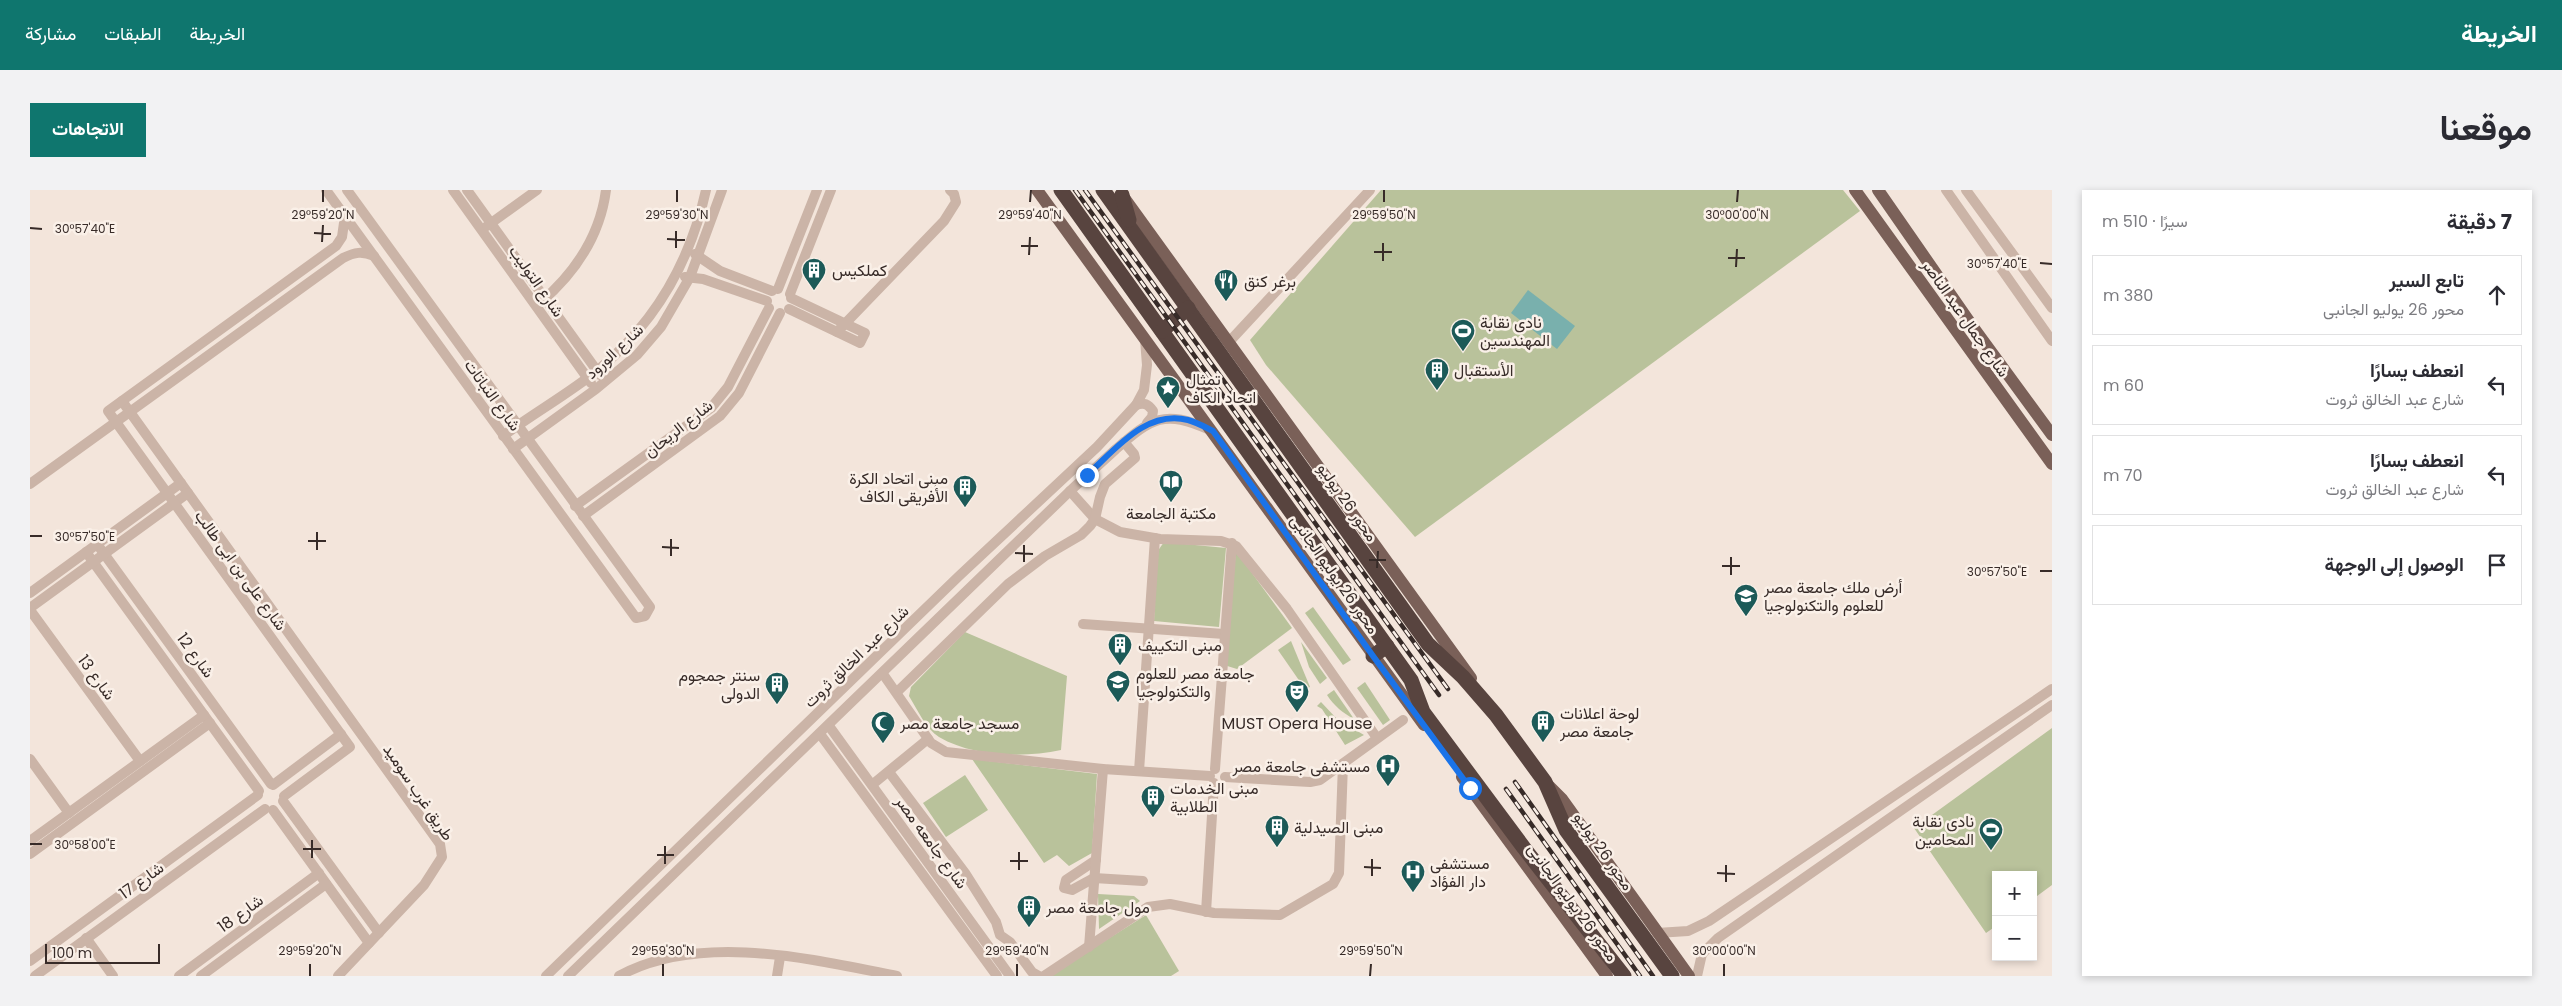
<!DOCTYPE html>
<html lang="ar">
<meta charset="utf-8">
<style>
body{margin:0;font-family:Poppins,Vazirmatn,sans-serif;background:#f2f2f3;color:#2b2b33;direction:rtl}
.controls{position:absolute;right:15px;bottom:15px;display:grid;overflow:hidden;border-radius:0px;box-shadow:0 2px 8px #0003}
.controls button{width:45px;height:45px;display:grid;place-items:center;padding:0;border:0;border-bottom:1px solid #e1e1e2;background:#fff;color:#2b2b33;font:25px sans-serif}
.scale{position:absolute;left:15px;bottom:12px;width:115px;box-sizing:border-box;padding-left:5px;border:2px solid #372b28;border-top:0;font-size:14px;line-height:18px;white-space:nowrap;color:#372b28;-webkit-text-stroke:4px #faf0e8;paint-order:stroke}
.stop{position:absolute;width:15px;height:15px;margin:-11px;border:4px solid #1a73e8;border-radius:50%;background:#fff}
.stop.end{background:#1a73e8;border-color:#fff;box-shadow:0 1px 5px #0008}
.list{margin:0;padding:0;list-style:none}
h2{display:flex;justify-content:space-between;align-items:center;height:65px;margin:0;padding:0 20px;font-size:21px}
h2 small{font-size:16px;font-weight:400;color:#7c7c81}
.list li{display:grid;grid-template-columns:32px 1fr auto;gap:15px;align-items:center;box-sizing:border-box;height:80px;margin:0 10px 10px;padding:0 10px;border:1px solid #e1e1e2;border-radius:0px}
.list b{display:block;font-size:19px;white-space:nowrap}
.list p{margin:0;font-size:16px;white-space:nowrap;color:#7c7c81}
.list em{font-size:16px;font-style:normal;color:#7c7c81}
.icon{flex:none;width:28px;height:28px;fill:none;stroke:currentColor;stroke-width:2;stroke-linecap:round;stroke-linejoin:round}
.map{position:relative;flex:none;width:2022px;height:786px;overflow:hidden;direction:ltr;border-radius:0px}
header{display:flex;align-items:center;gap:30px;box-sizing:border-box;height:70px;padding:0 25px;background:#0f766e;color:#fff}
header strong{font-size:24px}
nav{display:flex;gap:28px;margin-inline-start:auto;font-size:18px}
.intro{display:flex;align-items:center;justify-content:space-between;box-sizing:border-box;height:120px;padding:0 30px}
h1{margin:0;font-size:35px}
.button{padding:12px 22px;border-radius:0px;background:#0f766e;color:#fff;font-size:18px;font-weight:700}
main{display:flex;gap:30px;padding:0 30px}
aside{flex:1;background:#fff;border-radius:0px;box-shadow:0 2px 8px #0003}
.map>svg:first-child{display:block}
.green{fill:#b9c29b}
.water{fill:#79b0ad}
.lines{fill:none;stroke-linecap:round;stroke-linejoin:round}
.minor{stroke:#cbb4a7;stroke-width:10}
.major{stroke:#7a6058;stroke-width:12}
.highway{stroke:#58443f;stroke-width:15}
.rail-casing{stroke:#372b28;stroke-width:4.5}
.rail{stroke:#faf0e8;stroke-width:2.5;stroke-dasharray:8;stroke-linecap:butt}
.route{stroke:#1a73e8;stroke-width:6}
.ticks{fill:none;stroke:#372b28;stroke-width:2}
.labels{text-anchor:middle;stroke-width:5;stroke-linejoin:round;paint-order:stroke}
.poi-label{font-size:16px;fill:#372b28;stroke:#faf0e8;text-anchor:start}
.street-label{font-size:16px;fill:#372b28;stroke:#faf0e8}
.ticks-label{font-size:12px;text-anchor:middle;fill:#372b28;stroke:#faf0e8;stroke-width:5;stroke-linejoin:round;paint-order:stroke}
</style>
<header>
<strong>الخريطة</strong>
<nav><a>الخريطة</a><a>الطبقات</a><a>مشاركة</a></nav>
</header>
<div class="intro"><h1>موقعنا</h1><a class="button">الاتجاهات</a></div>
<main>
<aside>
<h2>7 دقيقة<small>سيرًا · 510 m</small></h2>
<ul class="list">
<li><svg class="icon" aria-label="ahead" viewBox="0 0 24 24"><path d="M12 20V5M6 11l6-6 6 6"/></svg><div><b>تابع السير</b><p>محور 26 يوليو الجانبى</p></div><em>380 m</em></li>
<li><svg class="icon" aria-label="left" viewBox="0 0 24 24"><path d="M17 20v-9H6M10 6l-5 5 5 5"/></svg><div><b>انعطف يسارًا</b><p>شارع عبد الخالق ثروت</p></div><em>60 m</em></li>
<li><svg class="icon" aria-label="left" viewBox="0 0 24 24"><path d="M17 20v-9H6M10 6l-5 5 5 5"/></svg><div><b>انعطف يسارًا</b><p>شارع عبد الخالق ثروت</p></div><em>70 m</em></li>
<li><svg class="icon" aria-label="arrive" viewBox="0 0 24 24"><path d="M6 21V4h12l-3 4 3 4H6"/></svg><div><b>الوصول إلى الوجهة</b></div></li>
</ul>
</aside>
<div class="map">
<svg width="2022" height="786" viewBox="0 0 2022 786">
<rect width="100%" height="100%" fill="#f3e5db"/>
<g class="green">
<path d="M1351,0H1813L1830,21L1385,347L1236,175L1220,150Z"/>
<path d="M1134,352L1196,358L1189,437L1124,431L1127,362Z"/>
<path d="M1206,361L1262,438L1207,479L1194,475Z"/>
<path d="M1283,417L1321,470L1313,475L1275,423Z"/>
<path d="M935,442L1037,486L1031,560C994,568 943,567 909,547C896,539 887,519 879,506L881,497Z"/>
<path d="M1261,451L1280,497L1275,499L1248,460Z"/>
<path d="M1271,452L1297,488L1290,494L1279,477Z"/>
<path d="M1335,492L1360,530L1353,535L1327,498Z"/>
<path d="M1304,500L1324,529C1313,523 1304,516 1297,505Z"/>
<path d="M1291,512L1307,529L1334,545L1315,555L1292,519L1287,516Z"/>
<path d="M2022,538V695L2003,709V685H1966V736L1956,743L1884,638Z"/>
<path d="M942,569L1067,584L1062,663L1039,676L1027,665L1014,673Z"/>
<path d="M935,585L958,620L916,647L893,613Z"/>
<path d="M1068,704L1104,706L1110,711L1069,739Z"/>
<path d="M1116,725L1149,781L1141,786H1023L1022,784Z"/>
</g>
<path class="water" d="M1498,100L1545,136L1527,159L1481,123Z"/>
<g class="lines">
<g class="minor">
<path d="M296,0L606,428L615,426L620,417L317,0"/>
<path d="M423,0L561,193"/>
<path d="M437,0L570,185"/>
<path d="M1916,0L2022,151"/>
<path d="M1936,0L2022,118"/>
<path d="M457,36L507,0"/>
<path d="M665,64L690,81L742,101"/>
<path d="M655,87L673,89L737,111"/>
<path d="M748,99L787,0"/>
<path d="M760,104L801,0"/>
<path d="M510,113C545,83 570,46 576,0"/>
<path d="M759,119L830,153L835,143L761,108"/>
<path d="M807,142L914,31L926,12L924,4L920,0"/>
<path d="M1199,152L1340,0"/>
<path d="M92,211L410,654L412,667L394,695L308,786"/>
<path d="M1106,215C1114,212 1118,214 1123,221L1122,227L1117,233"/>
<path d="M473,246C504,223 538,204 568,180C625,133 660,73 676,0"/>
<path d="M483,259L566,199L607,165L631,137L660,87L692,0"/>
<path d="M0,294L313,68C325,62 332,61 344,66"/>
<path d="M1040,301L1065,329L1090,342L1130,349L1191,351L1206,356L1257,419L1347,548"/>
<path d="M545,316L681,218L698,197L739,118"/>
<path d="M553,326L690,226L709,203L750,123"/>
<path d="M67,354L241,594"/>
<path d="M56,362L229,601"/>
<path d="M0,403L151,293"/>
<path d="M0,418L158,303"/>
<path d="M0,420L110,571"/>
<path d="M1053,434L1194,444"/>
<path d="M853,484L901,553L916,562L1073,579L1180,586"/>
<path d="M867,502L978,394L1015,366L1051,345L1060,336L1065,329L1070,307L1075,294L1105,268L1104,264L1094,252"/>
<path d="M799,536L980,786"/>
<path d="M790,544L967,786"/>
<path d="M0,569L39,623"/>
<path d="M1185,579L1202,353"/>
<path d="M1109,581L1125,348"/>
<path d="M859,582L935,683L966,732L970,745L980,752L1002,782L1009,786"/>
<path d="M1195,587L1280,592L1290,590L1373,530"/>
<path d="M843,594L898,549"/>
<path d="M243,595L311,544"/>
<path d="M254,606L320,557L78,221L306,56L312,47L315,26"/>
<path d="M253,611L349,743"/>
<path d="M243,620L339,753"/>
<path d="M0,651L174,525"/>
<path d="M0,664L180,533"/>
<path d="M1066,670L1036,690L1034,698L1042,700L1064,688L1113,691"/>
<path d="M1176,722L1184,593"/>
<path d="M1627,743L1658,741L1679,731L2022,499"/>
<path d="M56,748L83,786"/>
<path d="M1059,757L1073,579"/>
<path d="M0,771L228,605"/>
<path d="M5,786L235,619"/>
<path d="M149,786L289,683"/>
<path d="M171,786L296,694"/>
<path d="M516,786L929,386L1067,257L1106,215L1114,200L1117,175L1115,149"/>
<path d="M538,786L1040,301C1055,287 1071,273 1086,259C1122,228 1134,219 1180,240"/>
<path d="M589,786C670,742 781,769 867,786"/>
<path d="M747,786L750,767"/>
<path d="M1014,786L1118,717L1140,714L1184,723L1250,725L1303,694L1309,683L1313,574"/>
<path d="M1667,786L1672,764L1688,748L2022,515"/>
</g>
<g class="major">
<path d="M1007,0L1394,535"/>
<path d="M1825,0L2022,274"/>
<path d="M1848,0L1943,137L2022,245"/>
<path d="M1095,9L1441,488"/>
<path d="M1432,587L1577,786"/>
<path d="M1518,595L1532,609L1659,786"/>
</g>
<g class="highway">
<path d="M1031,0L1381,490L1393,522L1494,658L1594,786"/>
<path d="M1073,0L1398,454L1433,487L1466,525L1515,592L1536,640L1642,786"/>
<path d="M1092,5L1099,30"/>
<path d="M1132,141L1158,118"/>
<path d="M1343,466L1357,456"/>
</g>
<defs>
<g id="rail">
<path d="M1045,0L1409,505"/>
<path d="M1055,0L1418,499"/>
<path d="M1485,592L1623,786"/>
<path d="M1476,599L1610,786"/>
</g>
</defs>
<use href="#rail" class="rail-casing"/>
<use href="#rail" class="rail"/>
</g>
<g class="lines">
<path class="route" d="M1057,285C1085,260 1116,219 1158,230C1166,232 1175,237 1183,241L1343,466L1440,598"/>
</g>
<path class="ticks" d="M293,12V0M647,12V0M1000,12L1001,0M1354,12V0M1707,12L1708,0M0,38L12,39M284,43L301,44M637,49L655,50M292,52L293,35M991,56H1008M646,58V41M1344,62H1362M999,65L1000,47M1698,68H1715M1353,71V53M2010,73L2022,74M1706,77L1707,59M0,346H12M278,351H296M632,357L649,358M287,360V342M985,363L1003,364M641,366V349M1339,370H1356M994,372V355M1692,376H1710M1347,378L1348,361M2010,381H2022M1701,385V367M0,654H12M273,659H291M627,665H644M282,668V650M980,671H998M635,674V656M1334,677L1351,678M989,680V662M1687,683L1705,684M1342,686V669M1696,692V675M280,786V774M633,786V774M987,786V774M1340,786L1341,774M1694,786V774"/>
<defs>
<symbol id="building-pin" viewBox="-11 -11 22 30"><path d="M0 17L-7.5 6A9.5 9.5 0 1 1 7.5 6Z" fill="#1c5a58" stroke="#faf0e8"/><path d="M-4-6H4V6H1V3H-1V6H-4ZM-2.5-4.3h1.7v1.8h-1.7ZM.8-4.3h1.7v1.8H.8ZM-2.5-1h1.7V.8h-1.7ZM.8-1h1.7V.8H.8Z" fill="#fff"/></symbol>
<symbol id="restaurant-pin" viewBox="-11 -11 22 30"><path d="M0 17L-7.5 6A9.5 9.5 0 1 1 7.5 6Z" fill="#1c5a58" stroke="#faf0e8"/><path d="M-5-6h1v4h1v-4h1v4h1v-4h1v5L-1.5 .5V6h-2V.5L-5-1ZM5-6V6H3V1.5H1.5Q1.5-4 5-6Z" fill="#fff"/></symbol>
<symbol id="stadium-pin" viewBox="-11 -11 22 30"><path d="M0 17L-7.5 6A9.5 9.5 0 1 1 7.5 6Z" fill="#1c5a58" stroke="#faf0e8"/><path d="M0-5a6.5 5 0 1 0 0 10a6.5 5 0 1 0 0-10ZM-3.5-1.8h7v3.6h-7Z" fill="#fff"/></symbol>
<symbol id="sight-pin" viewBox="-11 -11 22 30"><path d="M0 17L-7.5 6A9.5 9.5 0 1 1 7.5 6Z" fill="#1c5a58" stroke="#faf0e8"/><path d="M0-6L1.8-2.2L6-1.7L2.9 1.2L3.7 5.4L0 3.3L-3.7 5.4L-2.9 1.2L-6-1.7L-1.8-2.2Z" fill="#fff"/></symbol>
<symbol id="library-pin" viewBox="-11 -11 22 30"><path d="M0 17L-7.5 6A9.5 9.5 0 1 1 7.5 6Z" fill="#1c5a58" stroke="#faf0e8"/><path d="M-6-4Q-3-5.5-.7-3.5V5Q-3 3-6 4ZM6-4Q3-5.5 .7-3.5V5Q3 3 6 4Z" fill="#fff"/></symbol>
<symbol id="university-pin" viewBox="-11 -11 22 30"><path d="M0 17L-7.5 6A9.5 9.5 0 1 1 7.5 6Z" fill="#1c5a58" stroke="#faf0e8"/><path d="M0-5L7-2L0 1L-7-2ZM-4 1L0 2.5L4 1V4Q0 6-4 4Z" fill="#fff"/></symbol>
<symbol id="theatre-pin" viewBox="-11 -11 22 30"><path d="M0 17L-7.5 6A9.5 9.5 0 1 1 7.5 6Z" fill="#1c5a58" stroke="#faf0e8"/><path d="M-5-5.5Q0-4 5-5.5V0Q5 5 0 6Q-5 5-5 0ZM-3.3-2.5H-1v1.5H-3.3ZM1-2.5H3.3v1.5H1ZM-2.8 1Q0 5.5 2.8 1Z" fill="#fff"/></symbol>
<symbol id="mosque-pin" viewBox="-11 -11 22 30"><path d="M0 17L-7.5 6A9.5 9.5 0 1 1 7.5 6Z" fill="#1c5a58" stroke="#faf0e8"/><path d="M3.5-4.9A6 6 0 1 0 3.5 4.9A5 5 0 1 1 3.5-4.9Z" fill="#fff"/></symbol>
<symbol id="hospital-pin" viewBox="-11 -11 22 30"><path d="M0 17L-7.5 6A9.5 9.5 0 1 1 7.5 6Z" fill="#1c5a58" stroke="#faf0e8"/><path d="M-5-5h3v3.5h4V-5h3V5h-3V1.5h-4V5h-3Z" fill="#fff"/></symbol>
</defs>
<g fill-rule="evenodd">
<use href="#building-pin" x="770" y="66" width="28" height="38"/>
<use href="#restaurant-pin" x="1182" y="77" width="28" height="38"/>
<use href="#stadium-pin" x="1419" y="127" width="28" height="38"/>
<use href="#building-pin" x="1393" y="166" width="28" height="38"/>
<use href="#sight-pin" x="1124" y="184" width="28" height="38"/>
<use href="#library-pin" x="1127" y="278" width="28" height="38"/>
<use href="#building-pin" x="921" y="283" width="28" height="38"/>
<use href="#university-pin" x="1702" y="392" width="28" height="38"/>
<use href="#building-pin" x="1076" y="441" width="28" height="38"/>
<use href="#university-pin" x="1074" y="478" width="28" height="38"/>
<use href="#building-pin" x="733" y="480" width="28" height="38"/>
<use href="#theatre-pin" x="1253" y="488" width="28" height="38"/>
<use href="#building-pin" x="1499" y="518" width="28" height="38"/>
<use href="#mosque-pin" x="839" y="519" width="28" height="38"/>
<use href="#hospital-pin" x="1344" y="562" width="28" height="38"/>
<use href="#building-pin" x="1109" y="593" width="28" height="38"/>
<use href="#building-pin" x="1233" y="623" width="28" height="38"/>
<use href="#stadium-pin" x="1947" y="626" width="28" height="38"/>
<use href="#hospital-pin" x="1369" y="668" width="28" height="38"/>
<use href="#building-pin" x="985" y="703" width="28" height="38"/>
</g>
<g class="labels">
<g class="poi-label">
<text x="802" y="86">كملكيس</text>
<text x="1214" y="97">برغر كنق</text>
<text x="1450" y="138">نادى نقابة<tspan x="1450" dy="18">المهندسين</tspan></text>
<text x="1424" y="186">الأستقبال</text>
<text x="1156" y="195">تمثال<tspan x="1156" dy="18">اتحاد الكاف</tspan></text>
<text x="918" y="294" text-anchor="end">مبنى اتحاد الكرة<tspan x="918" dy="18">الأفريقى الكاف</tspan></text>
<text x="1141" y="329" text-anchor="middle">مكتبة الجامعة</text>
<text x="1734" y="403">أرض ملك جامعة مصر<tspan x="1734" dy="18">للعلوم والتكنولوجيا</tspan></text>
<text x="1108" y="461">مبنى التكييف</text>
<text x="1106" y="489">جامعة مصر للعلوم<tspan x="1106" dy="18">والتكنولوجيا</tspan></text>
<text x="730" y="491" text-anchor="end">سنتر جمجوم<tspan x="730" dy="18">الدولى</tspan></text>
<text x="1530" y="529">لوحة اعلانات<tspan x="1530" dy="18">جامعة مصر</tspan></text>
<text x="870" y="539">مسجد جامعة مصر</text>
<text x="1267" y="539" text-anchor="middle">MUST Opera House</text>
<text x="1340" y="582" text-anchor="end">مستشفى جامعة مصر</text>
<text x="1140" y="604">مبنى الخدمات<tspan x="1140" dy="18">الطلابية</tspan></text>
<text x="1944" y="637" text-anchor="end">نادى نقابة<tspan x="1944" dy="18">المحامين</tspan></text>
<text x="1264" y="643">مبنى الصيدلية</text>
<text x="1400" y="679">مستشفى<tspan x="1400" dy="18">دار الفؤاد</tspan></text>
<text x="1016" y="723">مول جامعة مصر</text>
</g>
<g class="street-label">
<text transform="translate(507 91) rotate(55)" y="6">شارع التوليب</text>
<text transform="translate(1936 128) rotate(55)" y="6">شارع جمال عبد الناصر</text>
<text transform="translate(584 161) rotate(-43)" y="6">شارع الورود</text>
<text transform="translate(463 205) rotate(54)" y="6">شارع النباتات</text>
<text transform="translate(648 238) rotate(-38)" y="6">شارع الريحان</text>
<text transform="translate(1318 312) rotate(55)" y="6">محور 26 يوليو</text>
<text transform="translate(211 380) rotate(54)" y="6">شارع على بن ابى طالب</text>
<text transform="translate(1305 384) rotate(55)" y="6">محور 26 يوليو الجانبى</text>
<text transform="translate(166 465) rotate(54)" y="6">شارع 12</text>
<text transform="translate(826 466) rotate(-44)" y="6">شارع عبد الخالق ثروت</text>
<text transform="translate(67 487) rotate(54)" y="6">شارع 13</text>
<text transform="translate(389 602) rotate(56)" y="6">طريق غرب سوميد</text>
<text transform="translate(902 652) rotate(54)" y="6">شارع جامعه مصر</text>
<text transform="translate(1574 661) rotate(55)" y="6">محور 26 يوليو</text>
<text transform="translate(111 690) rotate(-36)" y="6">شارع 17</text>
<text transform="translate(1543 712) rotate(54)" y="6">محور 26 يوليو الجانبى</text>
<text transform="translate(210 723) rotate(-36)" y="6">شارع 18</text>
</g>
</g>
<g class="ticks-label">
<text x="293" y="29">29°59'20"N</text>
<text x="647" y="29">29°59'30"N</text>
<text x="1000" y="29">29°59'40"N</text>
<text x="1354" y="29">29°59'50"N</text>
<text x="1707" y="29">30°00'00"N</text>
<text x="55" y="43">30°57'40"E</text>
<text x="1967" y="78">30°57'40"E</text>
<text x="55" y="351">30°57'50"E</text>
<text x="1967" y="386">30°57'50"E</text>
<text x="55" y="659">30°58'00"E</text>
<text x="280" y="765">29°59'20"N</text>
<text x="633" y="765">29°59'30"N</text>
<text x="987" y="765">29°59'40"N</text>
<text x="1341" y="765">29°59'50"N</text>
<text x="1694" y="765">30°00'00"N</text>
</g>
</svg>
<div class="controls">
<button>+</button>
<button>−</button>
</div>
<div class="scale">100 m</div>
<div class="stop" style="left:1440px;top:598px"></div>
<div class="stop end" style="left:1057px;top:285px"></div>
</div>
</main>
